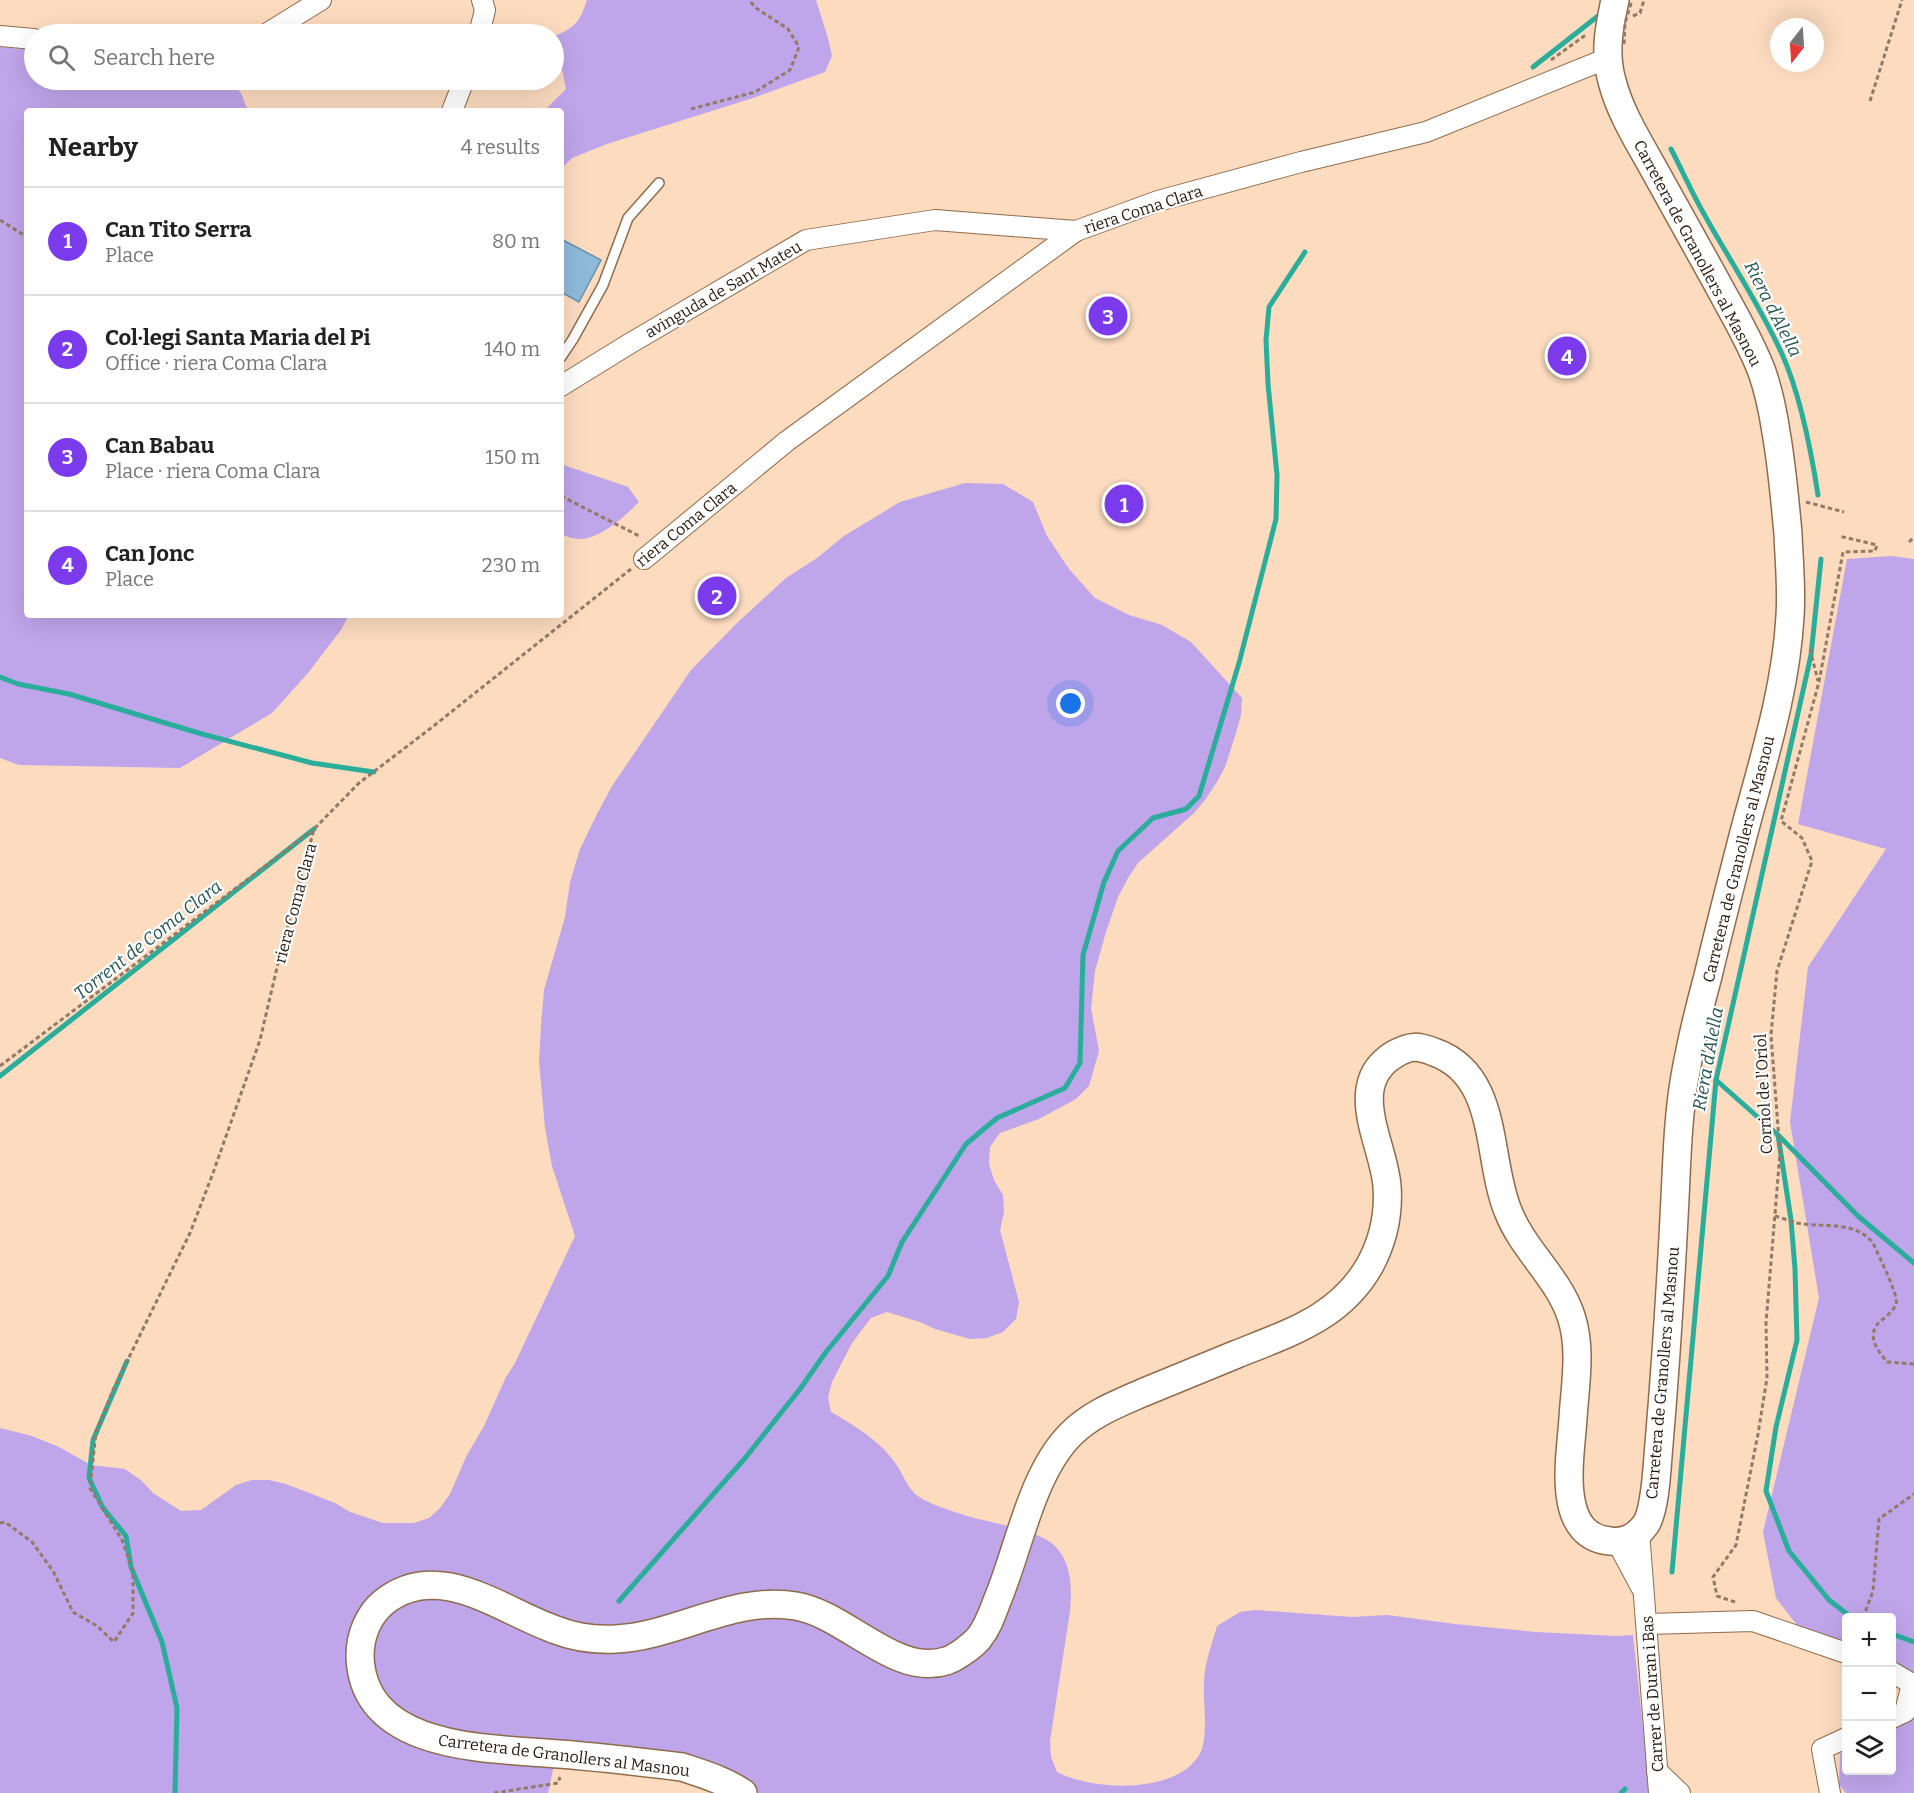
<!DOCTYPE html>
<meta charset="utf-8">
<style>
body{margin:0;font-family:Bitter,serif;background:#f2f2f2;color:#222}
.controls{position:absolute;right:18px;bottom:18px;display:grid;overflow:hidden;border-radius:6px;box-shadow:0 6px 24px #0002}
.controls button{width:54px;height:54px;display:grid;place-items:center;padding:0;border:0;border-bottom:2px solid #e0e0e0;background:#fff;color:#222;font:30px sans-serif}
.compass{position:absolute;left:1770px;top:18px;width:54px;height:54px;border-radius:50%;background:#fff;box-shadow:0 6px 24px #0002;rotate:197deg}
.you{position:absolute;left:1071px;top:704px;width:21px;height:21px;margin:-15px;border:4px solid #fff;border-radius:50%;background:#1a73e8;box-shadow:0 0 0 9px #1a73e833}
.badge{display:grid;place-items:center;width:39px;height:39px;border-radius:50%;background:#7c3aed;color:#fff;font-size:20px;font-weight:700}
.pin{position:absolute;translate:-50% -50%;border:3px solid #fff;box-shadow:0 2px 6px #0006}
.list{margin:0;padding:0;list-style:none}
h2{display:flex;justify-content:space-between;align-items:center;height:78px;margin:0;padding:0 24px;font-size:26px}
h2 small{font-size:20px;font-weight:400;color:#767676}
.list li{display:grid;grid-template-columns:39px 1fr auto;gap:18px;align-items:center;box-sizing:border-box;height:108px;padding:0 24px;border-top:2px solid #e0e0e0}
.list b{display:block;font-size:22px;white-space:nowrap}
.list p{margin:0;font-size:20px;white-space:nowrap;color:#767676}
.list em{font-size:20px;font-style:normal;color:#767676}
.icon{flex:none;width:33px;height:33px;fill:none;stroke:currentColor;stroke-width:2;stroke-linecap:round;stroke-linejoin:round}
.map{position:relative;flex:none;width:1914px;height:1793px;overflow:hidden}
.search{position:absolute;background:#fff;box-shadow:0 6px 24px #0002;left:24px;top:24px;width:540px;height:66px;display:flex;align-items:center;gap:15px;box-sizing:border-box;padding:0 21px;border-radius:33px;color:#767676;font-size:22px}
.panel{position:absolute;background:#fff;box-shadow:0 6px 24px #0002;left:24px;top:108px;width:540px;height:510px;border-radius:6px}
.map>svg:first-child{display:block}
.green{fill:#bfa5ea}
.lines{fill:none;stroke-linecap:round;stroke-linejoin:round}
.stream{stroke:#2aad9b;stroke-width:5}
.building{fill:#8ebada;stroke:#6791b0;stroke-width:1.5}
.lane-casing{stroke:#906b4b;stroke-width:12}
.street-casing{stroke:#906b4b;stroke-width:22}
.secondary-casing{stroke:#906b4b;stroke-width:30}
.path{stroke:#927a66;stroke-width:3;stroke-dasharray:4.5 3;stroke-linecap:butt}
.lane{stroke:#fff;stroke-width:9}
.street{stroke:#fff;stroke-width:20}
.secondary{stroke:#fff;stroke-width:27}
.path-bridge{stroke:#927a66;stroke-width:3;stroke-dasharray:4.5 3;stroke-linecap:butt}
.labels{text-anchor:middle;stroke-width:4.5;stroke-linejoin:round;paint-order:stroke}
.street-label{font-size:16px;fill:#28190c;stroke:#fff}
.water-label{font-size:18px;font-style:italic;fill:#25584f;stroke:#fff}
</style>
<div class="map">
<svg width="1914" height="1793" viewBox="0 0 1914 1793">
<rect width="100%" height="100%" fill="#fcdbbf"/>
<g class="green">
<path d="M587,0H816L828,38L832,56L825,72L753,98L607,144L572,158L561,169V111H544L566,89L555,36C576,27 580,21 587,0Z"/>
<path d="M0,47L34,50V80H229L241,93L248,111H27V615H349L341,630L308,673L272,713L180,768L19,765L0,758Z"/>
<path d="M561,464L628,487L639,502C625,516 602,538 580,539C574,539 567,536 561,535Z"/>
<path d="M965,483L1003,484L1033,502L1047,536L1069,569L1095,598L1129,615L1162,625L1191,642L1242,698L1241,715L1236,733L1225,767L1217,782L1205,800L1194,813L1138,863L1128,878L1118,897L1106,932L1095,971L1091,1008L1099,1051L1089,1086L1076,1099L1039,1119L1000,1133L990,1147L989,1164L994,1180L1003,1195L1004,1212L1000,1230L1019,1302L1016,1319L1003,1332L987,1338L970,1339L935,1329L920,1322L887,1312L871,1318L852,1343L832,1382L828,1397L831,1412C857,1427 881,1441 898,1467C903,1475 907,1486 915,1494C925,1502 940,1507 952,1511C962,1514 972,1518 983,1520C1002,1525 1042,1532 1055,1546C1072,1563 1072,1590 1070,1611L1050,1741L1051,1757L1057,1772C1098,1793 1185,1793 1202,1749C1209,1723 1201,1697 1205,1671C1207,1656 1213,1641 1217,1626L1240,1612L1255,1610L1352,1617L1387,1615L1455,1624L1536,1632L1617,1636L1633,1635L1650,1793H716L693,1779L555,1761L548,1793H0V1428L32,1436L59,1447L91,1465L125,1469L142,1481L153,1493L181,1511L201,1510L236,1485L252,1480H269L286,1484L335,1503L350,1512L383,1523H414L429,1518L440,1508L450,1494L466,1457L484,1426L506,1377L515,1363L575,1236L552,1166L545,1128L539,1061L541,1026L544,990L565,917L570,882L580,849L596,816L612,786L691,670L737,623L786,578L817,558L844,536L900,502Z"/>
<path d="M1891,556L1914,559V1673L1892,1664V1618H1846V1647L1800,1629L1776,1598L1763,1532L1819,1298L1790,1122L1808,967L1886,849L1798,824L1847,559Z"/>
<path d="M1914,1718V1793H1846L1839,1785L1840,1754L1846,1750V1770H1892V1729Z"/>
</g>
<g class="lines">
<g class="stream">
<path d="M1533,67L1598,16"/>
<path d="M1671,149C1682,170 1692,193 1704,214C1730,261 1760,305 1782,354C1801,396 1811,450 1818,495"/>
<path d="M0,677L18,684L69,694L202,734L312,763L374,772"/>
<path d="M0,1076L314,829"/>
<path d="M1716,1080L1778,1135L1791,1220L1795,1269L1797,1340L1776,1427L1766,1491L1789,1551L1829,1600L1852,1618"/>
<path d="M1778,1135L1858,1216L1914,1263"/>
<path d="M127,1361L93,1440L89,1478L103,1508L126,1536L131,1567L162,1642L177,1708L175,1793"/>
<path d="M1672,1572L1716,1080L1811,655L1821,559"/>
<path d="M619,1601L746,1457L800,1389L826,1352L888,1276L902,1242L966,1144L997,1118L1065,1088L1080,1063L1083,955L1104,882L1118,851L1153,818L1186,809L1199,796L1239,663L1276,519L1277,475L1268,384L1266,340L1269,307L1305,252"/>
<path d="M1892,1634L1914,1642"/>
<path d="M1621,1793L1625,1789"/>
</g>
</g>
<path class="building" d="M561,239L601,260L579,302L561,292Z"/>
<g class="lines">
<defs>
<path id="lane" d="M561,357L573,339L603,285L628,218L659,183"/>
<g id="street">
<path d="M266,34L321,0"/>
<path d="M479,34L485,10L482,0"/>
<path d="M0,36L34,39"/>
<path d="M452,111L464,80"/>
<path d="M561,386L629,344L806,240L935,220L1076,231"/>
<path d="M644,559L787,441L1076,231L1158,201L1301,162L1426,132L1608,58"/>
<path d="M1639,1531L1659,1793"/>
<path d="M1617,1542L1641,1587"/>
<path d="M1647,1624L1753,1621L1846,1653"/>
<path d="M1892,1672L1912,1684L1905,1712L1892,1718"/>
<path d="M1657,1771L1680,1793"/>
<path d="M1830,1793L1822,1749L1846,1738"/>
</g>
<path id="secondary" d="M743,1793C724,1780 703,1774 682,1767C641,1762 600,1757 559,1754C491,1748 363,1752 360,1656C360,1636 368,1615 384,1602C439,1558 503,1612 556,1630C576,1638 595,1640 616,1639C677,1636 734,1595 796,1606C847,1615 895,1677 946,1661C956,1658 972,1646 979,1638C988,1627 992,1614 997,1601C1019,1549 1031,1474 1071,1434C1091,1414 1117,1404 1142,1393C1173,1380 1205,1367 1237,1354C1289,1333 1340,1318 1370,1265C1383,1241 1389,1213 1387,1186C1384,1144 1344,1084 1395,1054C1411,1045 1418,1046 1434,1052C1500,1075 1486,1158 1508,1211C1523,1250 1558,1277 1571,1316C1582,1348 1575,1386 1573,1418C1571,1455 1554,1536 1610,1541C1624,1543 1637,1537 1646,1524C1656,1508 1657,1464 1659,1444C1666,1362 1671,1280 1675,1198C1677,1157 1678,1116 1685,1076C1691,1042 1699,1009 1708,976C1719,929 1731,883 1743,836C1762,764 1786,691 1790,616C1792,589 1789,561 1788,534C1785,500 1782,466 1776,432C1773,412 1769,392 1762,372C1750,340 1732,311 1716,281C1696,245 1676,209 1656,173C1640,144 1620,113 1612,81C1604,53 1609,28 1615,0"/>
</defs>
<use href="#lane" class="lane-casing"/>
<use href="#street" class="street-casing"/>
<use href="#secondary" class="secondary-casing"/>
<g class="path">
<path d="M1633,16L1640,13L1644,0"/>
<path d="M1551,60L1587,34"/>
<path d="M1870,101L1902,0"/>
<path d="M691,109L755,92L790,70L799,47L788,29L756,8L749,0"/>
<path d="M0,220L27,237"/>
<path d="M561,496L641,537"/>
<path d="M1806,502L1844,512"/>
<path d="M1909,542L1914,537"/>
<path d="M1810,649L1818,681"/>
<path d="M0,1066L313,830"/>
<path d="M1775,1216C1782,1218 1790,1221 1797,1223C1823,1228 1855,1220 1873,1243C1878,1255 1899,1295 1896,1304C1894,1310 1888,1315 1883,1319C1865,1333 1875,1347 1887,1362L1914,1364"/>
<path d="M0,1523L5,1522L32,1542L53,1571L73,1612L97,1626L114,1642L133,1613V1571L122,1540L90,1488L96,1432L113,1390L190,1233L213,1173L260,1040L279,959L314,829L359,783L431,728L631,569"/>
<path d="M1735,1602L1717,1596L1713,1577L1736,1545L1758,1434L1767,1378L1766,1323L1780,1153L1771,1035L1777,971L1812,861L1802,838L1781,821L1819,682L1843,552L1875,551L1877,545L1839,536"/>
<path d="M1863,1618L1873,1591L1879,1519L1914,1494"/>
<path d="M494,1793L558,1783L560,1777"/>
</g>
<use href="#lane" class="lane"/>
<use href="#street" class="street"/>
<use href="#secondary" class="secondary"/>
<path class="path-bridge" d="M1624,44L1625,23L1632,0"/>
</g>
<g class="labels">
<g class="street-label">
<text transform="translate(1143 209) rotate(-18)" y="6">riera Coma Clara</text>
<text transform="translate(1698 253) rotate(62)" y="6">Carretera de Granollers al Masnou</text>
<text transform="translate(723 289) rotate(-30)" y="6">avinguda de Sant Mateu</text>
<text transform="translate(686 524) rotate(-39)" y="6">riera Coma Clara</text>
<text transform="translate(1738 859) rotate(-76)" y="6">Carretera de Granollers al Masnou</text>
<text transform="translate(295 903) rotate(-75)" y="6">riera Coma Clara</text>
<text transform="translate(1763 1094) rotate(-93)" y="6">Corriol de l'Oriol</text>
<text transform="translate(1662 1373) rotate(-85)" y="6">Carretera de Granollers al Masnou</text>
<text transform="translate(1652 1694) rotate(-94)" y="6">Carrer de Duran i Bas</text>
<text transform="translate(564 1755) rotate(7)" y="6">Carretera de Granollers al Masnou</text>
</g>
<g class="water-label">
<text transform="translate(1773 309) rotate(63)" y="6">Riera d'Alella</text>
<text transform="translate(148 940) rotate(-38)" y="6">Torrent de Coma Clara</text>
<text transform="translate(1708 1059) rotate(-80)" y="6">Riera d'Alella</text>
</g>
</g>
</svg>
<div class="controls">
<button>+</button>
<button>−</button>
<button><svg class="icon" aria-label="layers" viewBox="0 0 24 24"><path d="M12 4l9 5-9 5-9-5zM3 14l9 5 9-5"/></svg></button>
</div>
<svg class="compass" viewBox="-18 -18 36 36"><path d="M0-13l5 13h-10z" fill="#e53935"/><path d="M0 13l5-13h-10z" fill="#767676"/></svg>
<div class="you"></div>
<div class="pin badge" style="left:1124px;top:504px">1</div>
<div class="pin badge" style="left:717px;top:596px">2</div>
<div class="pin badge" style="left:1108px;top:316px">3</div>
<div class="pin badge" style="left:1567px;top:356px">4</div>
<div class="search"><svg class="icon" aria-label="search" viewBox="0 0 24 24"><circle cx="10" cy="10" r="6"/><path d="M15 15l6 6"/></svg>Search here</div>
<section class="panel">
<h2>Nearby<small>4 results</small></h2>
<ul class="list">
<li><span class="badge">1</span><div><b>Can Tito Serra</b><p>Place</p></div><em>80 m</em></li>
<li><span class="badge">2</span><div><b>Col·legi Santa Maria del Pi</b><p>Office · riera Coma Clara</p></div><em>140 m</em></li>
<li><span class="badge">3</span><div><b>Can Babau</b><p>Place · riera Coma Clara</p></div><em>150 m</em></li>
<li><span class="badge">4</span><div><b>Can Jonc</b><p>Place</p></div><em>230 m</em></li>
</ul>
</section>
</div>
